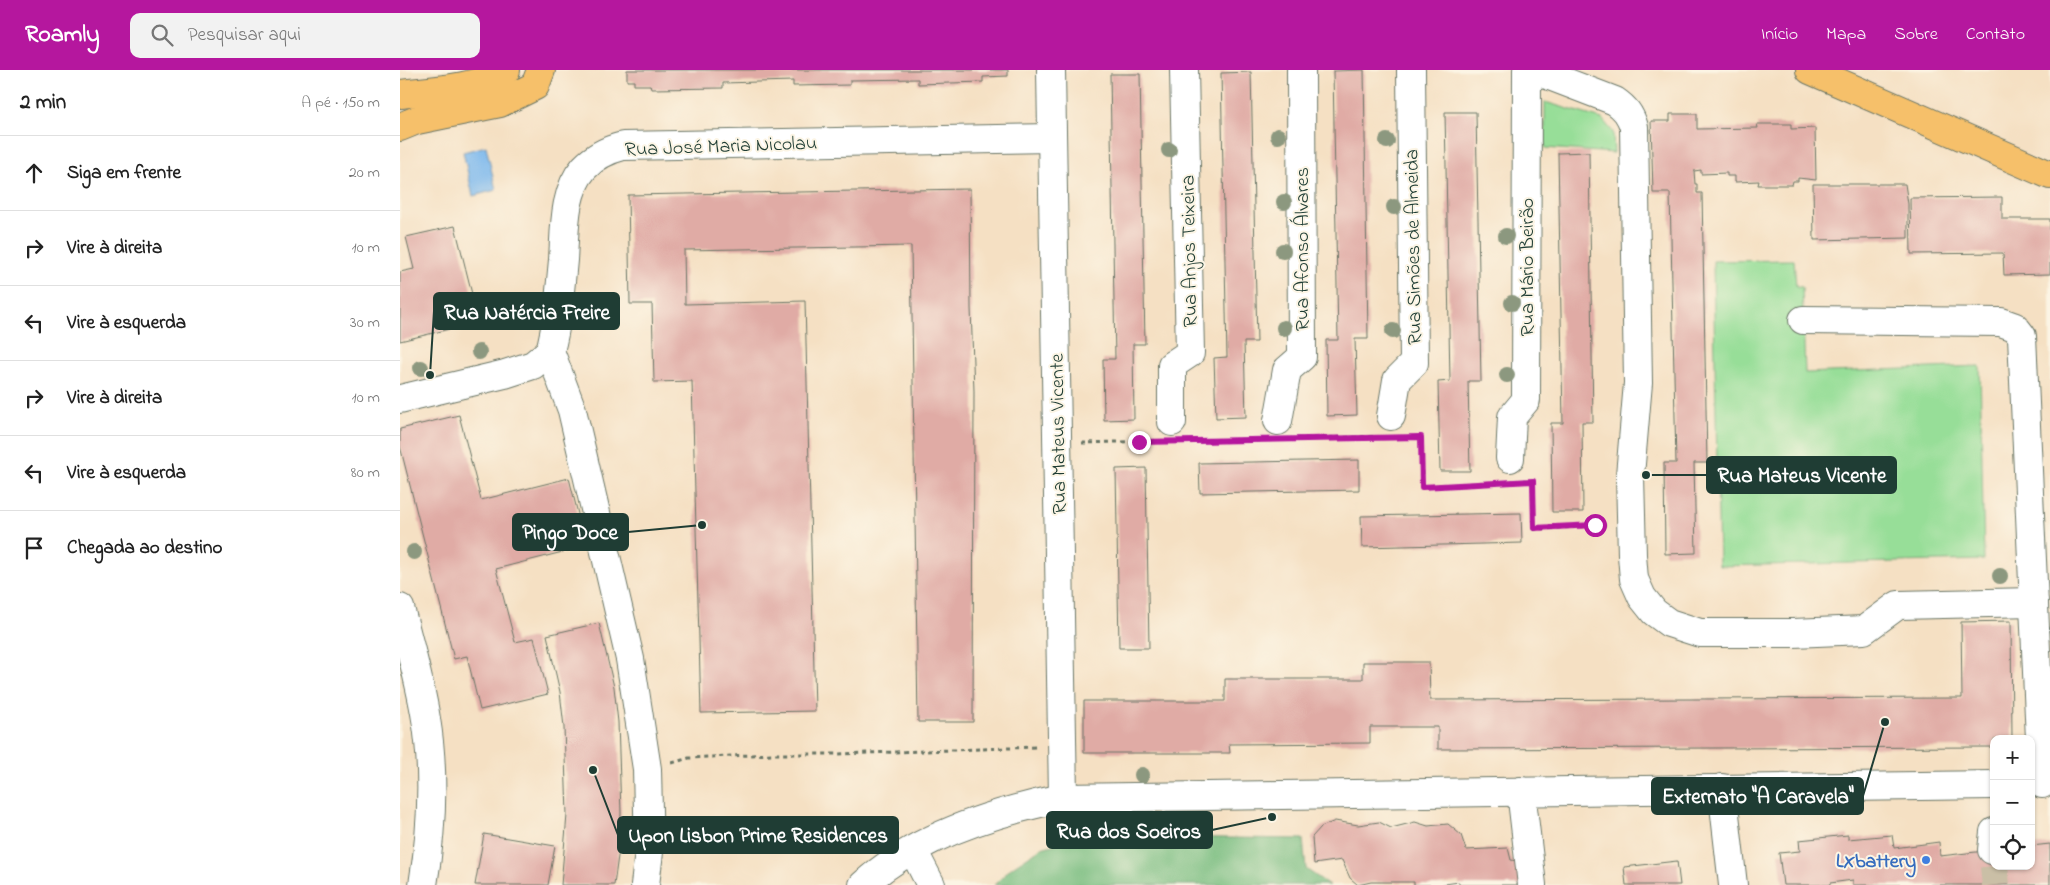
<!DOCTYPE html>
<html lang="pt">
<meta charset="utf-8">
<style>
body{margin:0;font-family:"Indie Flower",sans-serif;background:#f2f2f2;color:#222}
.controls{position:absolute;right:15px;bottom:15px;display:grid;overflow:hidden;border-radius:10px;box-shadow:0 1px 4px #0004}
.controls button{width:45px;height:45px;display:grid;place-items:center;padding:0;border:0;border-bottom:1px solid #e0e0e0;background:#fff;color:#222;font:25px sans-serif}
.stop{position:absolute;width:15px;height:15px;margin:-11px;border:4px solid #b5179e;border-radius:50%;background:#fff}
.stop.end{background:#b5179e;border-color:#fff;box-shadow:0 1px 5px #0008}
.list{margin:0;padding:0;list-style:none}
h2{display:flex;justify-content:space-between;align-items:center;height:65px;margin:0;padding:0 20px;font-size:21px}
h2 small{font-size:16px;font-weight:400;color:#767676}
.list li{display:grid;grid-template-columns:32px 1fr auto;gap:15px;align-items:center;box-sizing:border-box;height:75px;padding:0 20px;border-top:1px solid #e0e0e0}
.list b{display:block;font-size:19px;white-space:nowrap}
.list em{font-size:16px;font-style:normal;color:#767676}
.icon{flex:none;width:28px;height:28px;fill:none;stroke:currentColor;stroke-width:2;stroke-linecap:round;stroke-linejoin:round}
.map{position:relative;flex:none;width:1650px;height:815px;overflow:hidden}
header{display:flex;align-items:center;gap:30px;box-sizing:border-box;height:70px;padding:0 25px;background:#b5179e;color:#fff}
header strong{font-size:24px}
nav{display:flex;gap:28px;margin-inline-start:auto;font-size:18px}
.search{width:350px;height:45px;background:#f2f2f2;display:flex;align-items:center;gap:12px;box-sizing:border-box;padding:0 18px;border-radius:10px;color:#767676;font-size:19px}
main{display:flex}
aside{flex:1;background:#fff}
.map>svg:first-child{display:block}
.green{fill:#97de98;stroke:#5b8e66}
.forest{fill:#79bd80;stroke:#4c7d5a}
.water{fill:#7ab7ed;stroke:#4c7a90}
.building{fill:#e0aba5}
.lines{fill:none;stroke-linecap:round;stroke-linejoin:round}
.minor-tunnel{stroke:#cabfa6;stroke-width:28;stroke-dasharray:28 14;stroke-linecap:butt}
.minor-casing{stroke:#6a7666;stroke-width:30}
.major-casing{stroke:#6a7666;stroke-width:30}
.highway-casing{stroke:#6a7666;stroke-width:30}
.path{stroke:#6a7666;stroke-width:3;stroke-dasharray:4 4;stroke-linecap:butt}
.minor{stroke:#fff;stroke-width:28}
.major{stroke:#f6c06b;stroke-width:28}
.highway{stroke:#f6c06b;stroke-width:28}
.tree{fill:#8c987f}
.route{stroke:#b5179e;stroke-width:6}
.shop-dot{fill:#3f7fe0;stroke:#fcf5e5;stroke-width:2}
.labels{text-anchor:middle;stroke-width:4;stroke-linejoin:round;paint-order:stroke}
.street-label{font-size:20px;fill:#1f3d34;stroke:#fcf5e5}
.shop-label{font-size:20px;font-weight:bold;fill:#366cbe;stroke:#fcf5e5;text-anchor:end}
.leader{fill:none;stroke:#1f3d34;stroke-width:2}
.callout-dot{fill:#1f3d34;stroke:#fcf5e5;stroke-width:2}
.callout{fill:#1f3d34;stroke:#1f3d34;stroke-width:2}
.callout-label{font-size:21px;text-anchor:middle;font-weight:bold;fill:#fff}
</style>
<header>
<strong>Roamly</strong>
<div class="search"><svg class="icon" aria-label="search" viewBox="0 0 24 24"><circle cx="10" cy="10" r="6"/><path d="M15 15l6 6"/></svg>Pesquisar aqui</div>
<nav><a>Início</a><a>Mapa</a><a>Sobre</a><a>Contato</a></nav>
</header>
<main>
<aside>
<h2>2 min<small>A pé · 150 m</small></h2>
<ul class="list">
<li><svg class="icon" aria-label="ahead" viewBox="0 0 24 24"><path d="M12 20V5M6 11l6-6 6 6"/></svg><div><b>Siga em frente</b></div><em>20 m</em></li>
<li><svg class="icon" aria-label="right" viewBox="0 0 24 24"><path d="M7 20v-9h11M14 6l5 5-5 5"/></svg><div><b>Vire à direita</b></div><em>10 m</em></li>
<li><svg class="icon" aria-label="left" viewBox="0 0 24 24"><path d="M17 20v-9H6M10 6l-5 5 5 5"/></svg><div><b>Vire à esquerda</b></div><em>30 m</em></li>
<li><svg class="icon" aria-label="right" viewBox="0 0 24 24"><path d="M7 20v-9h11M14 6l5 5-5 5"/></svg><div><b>Vire à direita</b></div><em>10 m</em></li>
<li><svg class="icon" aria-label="left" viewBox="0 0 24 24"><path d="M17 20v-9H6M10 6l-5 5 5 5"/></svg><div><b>Vire à esquerda</b></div><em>80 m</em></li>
<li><svg class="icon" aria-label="arrive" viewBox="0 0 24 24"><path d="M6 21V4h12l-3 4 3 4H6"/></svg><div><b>Chegada ao destino</b></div></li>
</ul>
</aside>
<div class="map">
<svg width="1650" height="815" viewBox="0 0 1650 815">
<rect width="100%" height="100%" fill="#fcf5e5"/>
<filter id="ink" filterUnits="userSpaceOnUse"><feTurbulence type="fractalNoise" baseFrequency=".02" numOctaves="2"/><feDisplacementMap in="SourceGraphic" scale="10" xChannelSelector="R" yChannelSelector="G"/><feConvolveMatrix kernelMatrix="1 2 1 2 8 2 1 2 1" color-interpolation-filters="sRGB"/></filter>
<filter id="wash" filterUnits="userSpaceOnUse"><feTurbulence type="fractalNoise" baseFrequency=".0096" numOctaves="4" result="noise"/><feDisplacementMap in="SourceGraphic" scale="20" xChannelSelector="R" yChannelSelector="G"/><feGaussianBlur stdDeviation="1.12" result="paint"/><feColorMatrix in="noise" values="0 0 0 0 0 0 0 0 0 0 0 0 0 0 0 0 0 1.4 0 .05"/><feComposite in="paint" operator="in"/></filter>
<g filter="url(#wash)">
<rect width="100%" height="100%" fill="#f5e0c3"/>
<g class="green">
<path d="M1145,32L1202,49L1213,62L1214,83L1145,78Z"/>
<path d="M1394,190L1396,216L1402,217L1405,303L1580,296L1584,490L1319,496L1313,191Z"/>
</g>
<path class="forest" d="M687,766L903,769L906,799L929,815H594L611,798L641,778Z"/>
<path class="water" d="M86,76L96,120L73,126L63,82Z"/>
<g id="blocks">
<g class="building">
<path d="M227,0H608V6L583,7V12L518,14V9L450,10V15L393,16V11L323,13V18L251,19L250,15H234V11H227Z"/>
<path d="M964,0L968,269H955L957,345L927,346L926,270H938L933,1Z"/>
<path d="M851,2L857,272H844L846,347L816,348L814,288L827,287L821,3Z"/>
<path d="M710,4H740L745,274H733L734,349L704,350L703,289H715Z"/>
<path d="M1045,42H1076L1081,311H1068L1070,401H1040L1038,312L1050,311Z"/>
<path d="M1270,44H1297V59L1358,58L1357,54H1391V59L1415,58L1416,110L1398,108V111H1393L1392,115H1358L1359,111L1335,112V106H1327V103L1301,104V100L1294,101L1295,114H1297V123H1302L1307,393H1294L1296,483L1265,484L1264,393H1276L1270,123H1253L1251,51H1270Z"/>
<path d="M1189,82L1193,352H1182L1183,442H1152L1151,353H1163L1158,83Z"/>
<path d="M1413,114H1505L1508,134V168L1414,170Z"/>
<path d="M570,119L571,238L574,321L573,652H518L511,176L284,180L285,234L405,231L415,641L301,643L292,311L254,312L252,234H230L228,125Z"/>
<path d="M1602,127V149H1650V204L1604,205L1603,183L1511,184L1510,128Z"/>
<path d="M55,156L79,252L0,271V202L14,199L6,167Z"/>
<path d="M59,345L81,430L169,408L186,476L96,499L115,572L134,568L148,624L80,640L67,586L54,589L0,376V359Z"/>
<path d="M959,390V420L800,423L799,393Z"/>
<path d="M746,398L749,578H719L716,399Z"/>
<path d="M1121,443L1122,473L962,477L961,446Z"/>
<path d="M1611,551L1612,669H1594V677L1038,679V657H970V673L829,674L830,683H684V631H825V609H963V592H1029L1030,630L1562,628L1561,552Z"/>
<path d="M199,553L214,617L218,652L221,743L219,779L214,815H161L167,745L164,657L160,622L147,565Z"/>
<path d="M935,751L958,755L979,752L991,758L1015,752L1028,756L1048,754L1061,765L1066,780L1108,778L1111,790L1125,792L1128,815H1059V812L1038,815H1014V812H971L958,815L950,808L942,790L914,794L912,767L921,757Z"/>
<path d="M84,764L155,776L148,815H75Z"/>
<path d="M1448,765V769L1492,765L1494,778L1539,772L1540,786L1594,780V796H1631V776L1650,774V815H1453V810L1430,813V815H1383L1379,783L1400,781L1399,770Z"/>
<path d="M1277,791L1280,815H1226L1224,797Z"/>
</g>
</g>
</g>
<g filter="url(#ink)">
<use href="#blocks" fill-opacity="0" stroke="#6a7666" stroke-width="1"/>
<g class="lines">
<path class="minor-tunnel" d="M1594,796L1596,815"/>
<defs>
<g id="minor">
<path d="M651,0L663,728"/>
<path d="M1134,0L1215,31C1225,38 1230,44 1234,57L1238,313L1230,405L1232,485L1234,509L1242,527L1254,542L1269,553L1300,563H1393L1464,560L1498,535L1634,532"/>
<path d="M1403,250L1601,252L1615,257L1622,266L1642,714"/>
<path d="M150,281C158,251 160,221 163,190C165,160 163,122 184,98C195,86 207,80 223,76L652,68"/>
<path d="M150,281L172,340L230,589L247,699L249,782L245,815"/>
<path d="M0,329L105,304L133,295L150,281"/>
<path d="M991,346L997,310L1014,293L1011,0"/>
<path d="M878,351L887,300L902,287L901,0"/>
<path d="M772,352V295L790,283L784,0"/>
<path d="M1110,388L1112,347L1126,330L1127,0"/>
<path d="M0,538C9,574 20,611 26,649C35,704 32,760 23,815"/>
<path d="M1322,718L1333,815"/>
<path d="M1121,721L1132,815"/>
<path d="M513,780L531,815"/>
<path d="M1592,780L1594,762"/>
<path d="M463,815C516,766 594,742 663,728L1594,715"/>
</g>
<path id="major" d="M1410,0L1650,105"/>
<g id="highway">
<path d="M0,24C35,20 76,19 106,0"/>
<path d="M0,57L17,50L100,33L135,16L141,0"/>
</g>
</defs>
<use href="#minor" class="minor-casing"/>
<use href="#major" class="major-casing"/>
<use href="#highway" class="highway-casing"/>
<g class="path">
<path d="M1007,367H1021L1022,417L1100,413"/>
<path d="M897,369L975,367"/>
<path d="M792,371L860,370"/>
<path d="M682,373L755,371"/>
<path d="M1124,411H1133L1134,459L1206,455"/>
<path d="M272,693L289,688L371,684H439L637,677"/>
</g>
<use href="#minor" class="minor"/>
<use href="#major" class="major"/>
<use href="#highway" class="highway"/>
</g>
<g class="tree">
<circle cx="878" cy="66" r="8"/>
<circle cx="987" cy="71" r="8"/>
<circle cx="769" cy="80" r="8"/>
<circle cx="884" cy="132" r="8"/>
<circle cx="994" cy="137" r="8"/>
<circle cx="1106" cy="166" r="8"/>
<circle cx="883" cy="181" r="8"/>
<circle cx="1112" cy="233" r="8"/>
<circle cx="884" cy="258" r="8"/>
<circle cx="993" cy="261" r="8"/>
<circle cx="79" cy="282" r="8"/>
<circle cx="21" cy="298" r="8"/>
<circle cx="1107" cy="305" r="8"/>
<circle cx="14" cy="482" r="8"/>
<circle cx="1600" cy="506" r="8"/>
<circle cx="742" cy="705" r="8"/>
</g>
</g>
<g class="lines" filter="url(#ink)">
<path class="route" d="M739,372L1021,367L1022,417L1133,411L1134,458L1195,455"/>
</g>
<circle class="shop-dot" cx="1526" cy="790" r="5"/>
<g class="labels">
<g class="street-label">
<text transform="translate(321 75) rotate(-2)" y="7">Rua José Maria Nicolau</text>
<text transform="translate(1012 177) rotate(-91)" y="7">Rua Simões de Almeida</text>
<text transform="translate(901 179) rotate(-90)" y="7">Rua Afonso Álvares</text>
<text transform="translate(788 181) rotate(-91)" y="7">Rua Anjos Teixeira</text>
<text transform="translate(1126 197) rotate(-90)" y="7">Rua Mário Beirão</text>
<text transform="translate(657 364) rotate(-91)" y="7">Rua Mateus Vicente</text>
</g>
<g class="shop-label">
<text x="1516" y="797">LXbattery</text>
</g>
</g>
<path class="leader" d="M30 305L34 241M1246 405L1307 405M302 455L228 462M1485 652L1463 726M872 747L812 760M193 700L218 765"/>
<g class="callout-dot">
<circle cx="30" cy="305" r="5"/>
<circle cx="1246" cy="405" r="5"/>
<circle cx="302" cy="455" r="5"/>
<circle cx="1485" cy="652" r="5"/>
<circle cx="872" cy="747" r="5"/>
<circle cx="193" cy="700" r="5"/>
</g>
<g class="callout">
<rect x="34" y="223" width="185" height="36" rx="5"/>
<rect x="1307" y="387" width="189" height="36" rx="5"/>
<rect x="113" y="444" width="115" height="36" rx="5"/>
<rect x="1252" y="708" width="211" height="36" rx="5"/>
<rect x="647" y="742" width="165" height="36" rx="5"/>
<rect x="218" y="747" width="280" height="36" rx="5"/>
</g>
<g class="callout-label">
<text x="127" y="249">Rua Natércia Freire</text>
<text x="1402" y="412">Rua Mateus Vicente</text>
<text x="170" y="469">Pingo Doce</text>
<text x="1358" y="733">Externato "A Caravela"</text>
<text x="729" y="768">Rua dos Soeiros</text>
<text x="358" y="772">Upon Lisbon Prime Residences</text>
</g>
</svg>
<div class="controls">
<button>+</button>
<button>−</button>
<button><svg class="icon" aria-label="locate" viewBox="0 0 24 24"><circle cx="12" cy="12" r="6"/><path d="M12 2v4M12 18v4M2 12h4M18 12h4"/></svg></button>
</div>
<div class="stop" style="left:1195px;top:455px"></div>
<div class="stop end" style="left:739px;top:372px"></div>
</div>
</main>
